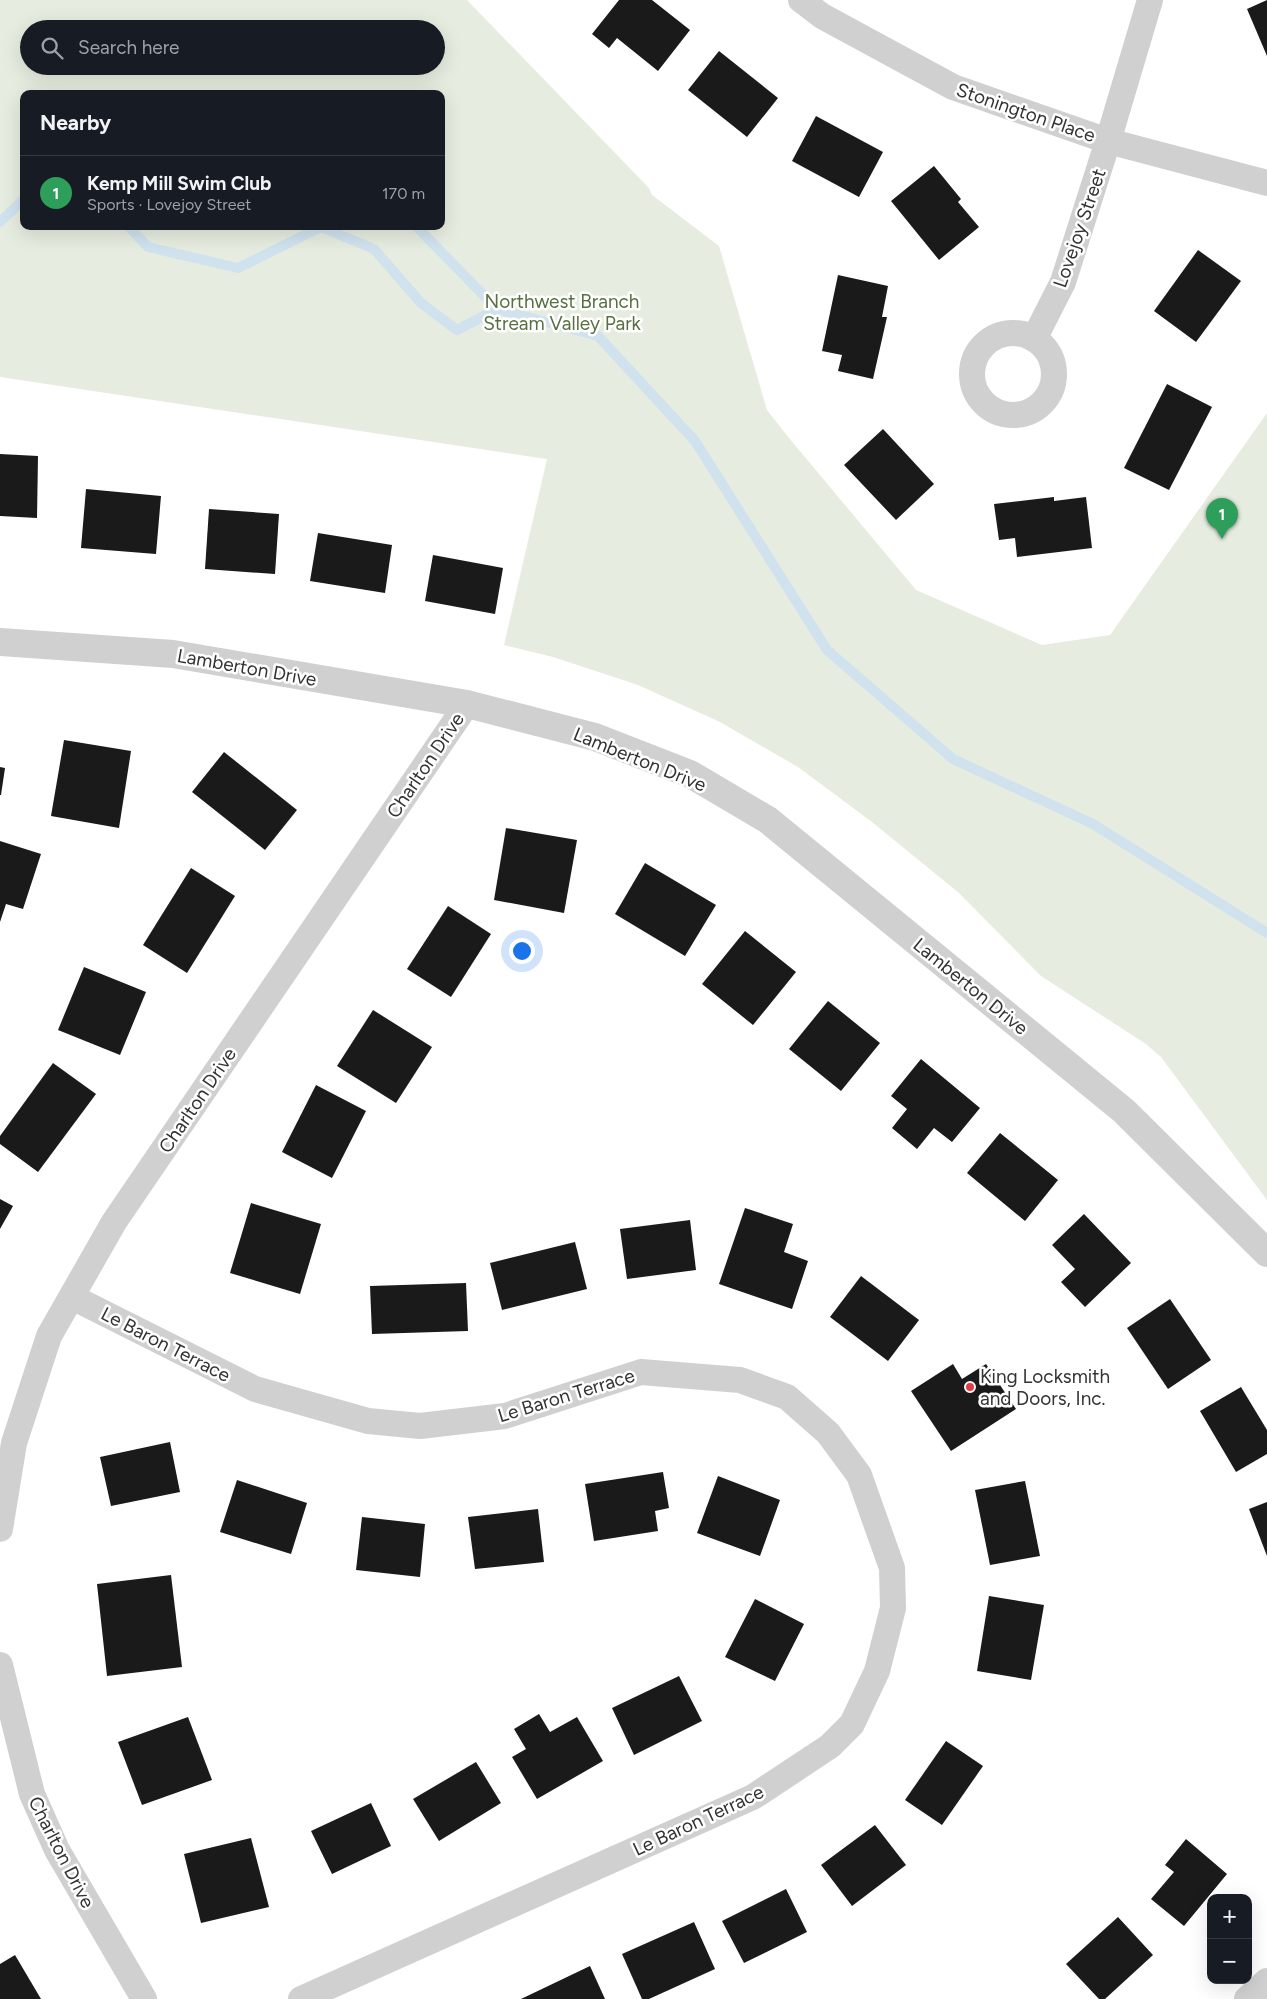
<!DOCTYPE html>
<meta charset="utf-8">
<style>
body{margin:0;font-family:Figtree,sans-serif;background:#242831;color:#f1f3f6}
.controls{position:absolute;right:15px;bottom:15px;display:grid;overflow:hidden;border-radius:10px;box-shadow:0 5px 20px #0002}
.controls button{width:45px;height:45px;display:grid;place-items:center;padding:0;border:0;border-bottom:1px solid #363941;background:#171b24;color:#f1f3f6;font:25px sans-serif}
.you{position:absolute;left:521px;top:950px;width:18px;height:18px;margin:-12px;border:4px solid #fff;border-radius:50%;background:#1a73e8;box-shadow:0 0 0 8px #1a73e833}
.badge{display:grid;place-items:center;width:32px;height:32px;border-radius:50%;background:#2563eb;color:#fff;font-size:16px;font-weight:700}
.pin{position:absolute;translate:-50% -41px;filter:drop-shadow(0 1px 2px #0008)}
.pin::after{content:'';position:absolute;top:26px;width:18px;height:15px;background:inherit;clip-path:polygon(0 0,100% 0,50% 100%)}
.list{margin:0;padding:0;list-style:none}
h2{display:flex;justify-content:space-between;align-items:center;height:65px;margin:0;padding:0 20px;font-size:21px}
h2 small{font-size:16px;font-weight:400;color:#9ea1a6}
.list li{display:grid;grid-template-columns:32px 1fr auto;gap:15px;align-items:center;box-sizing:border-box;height:75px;padding:0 20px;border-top:1px solid #363941}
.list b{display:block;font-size:19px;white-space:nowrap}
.list p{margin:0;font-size:16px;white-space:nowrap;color:#9ea1a6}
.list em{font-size:16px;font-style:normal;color:#9ea1a6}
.icon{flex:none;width:28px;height:28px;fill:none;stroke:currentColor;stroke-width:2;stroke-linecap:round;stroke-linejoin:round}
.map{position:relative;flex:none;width:1267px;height:1999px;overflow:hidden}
.search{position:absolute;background:#171b24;box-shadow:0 5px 20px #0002;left:20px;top:20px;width:425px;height:55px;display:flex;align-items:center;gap:12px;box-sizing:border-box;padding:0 18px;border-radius:28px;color:#9ea1a6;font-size:19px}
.panel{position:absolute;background:#171b24;box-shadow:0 5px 20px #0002;left:20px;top:90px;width:425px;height:140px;border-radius:10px}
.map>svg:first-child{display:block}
.green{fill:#e6ecdf;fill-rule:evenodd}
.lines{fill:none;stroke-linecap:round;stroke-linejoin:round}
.stream{stroke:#cfe2ee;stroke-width:10}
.building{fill:#1a1a1a}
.minor{stroke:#d0d0d0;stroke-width:26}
.tertiary{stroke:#d0d0d0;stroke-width:28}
.poi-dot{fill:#e63946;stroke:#fff;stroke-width:2}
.labels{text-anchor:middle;stroke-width:5;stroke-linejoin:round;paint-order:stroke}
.street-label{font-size:19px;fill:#333;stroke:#fff}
.park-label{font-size:19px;fill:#56703f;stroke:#fff}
.poi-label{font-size:19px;fill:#333;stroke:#fff;text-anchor:start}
</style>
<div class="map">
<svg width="1267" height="1999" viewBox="0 0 1267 1999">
<rect width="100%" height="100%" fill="#fff"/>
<path class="green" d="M0,0H467L649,188L652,195L719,246L767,410L789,438L916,590L1042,645L1110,635L1267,413V1200L1161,1057L1146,1044L1041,976L959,893L872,822L798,767L720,722L638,685L553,657L504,645L547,459L0,377ZM29,29H436V66H29ZM24,94H441V226H24Z"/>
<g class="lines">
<g class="stream">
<path d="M0,222L24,199"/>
<path d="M128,226L148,247L238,268L323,226"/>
<path d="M416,226L497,309L598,336L695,441L827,650L953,759L1093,824L1267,933"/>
<path d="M321,227L374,249L421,303L457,330L497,309"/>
</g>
</g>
<g class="building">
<path d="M619,0H652L690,30L658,71L617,38L609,48L592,34Z"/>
<path d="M1267,0V56L1247,9Z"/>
<path d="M719,51L778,98L747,137L688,90Z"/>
<path d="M816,116L883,152L859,197L792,161Z"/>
<path d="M934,166L961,199L958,202L979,227L939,260L891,201Z"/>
<path d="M1198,250L1241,281L1196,342L1154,311Z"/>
<path d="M838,275L888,286L882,317H887L873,379L838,371L842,355L822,351Z"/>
<path d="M1167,384L1212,407L1169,490L1124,468Z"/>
<path d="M883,429L934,484L896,520L844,465Z"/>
<path d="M0,454L38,456L37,518L0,516Z"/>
<path d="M86,489L161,496L156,554L81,548Z"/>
<path d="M1054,497V501L1086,497L1092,548L1017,557L1015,538L999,540L994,504Z"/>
<path d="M209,509L279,514L275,574L205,569Z"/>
<path d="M318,533L392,545L385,593L310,581Z"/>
<path d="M433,555L503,568L495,614L425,601Z"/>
<path d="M64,740L131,751L119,828L51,816Z"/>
<path d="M224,752L297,810L265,850L192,792Z"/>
<path d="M0,767L5,768L1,795H0Z"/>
<path d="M506,828L577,840L564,913L494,900Z"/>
<path d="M0,841L41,854L23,909L6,904L0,922Z"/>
<path d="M645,863L716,905L685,956L615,914Z"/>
<path d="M191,868L235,896L187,973L143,945Z"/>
<path d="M448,906L491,934L451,997L407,969Z"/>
<path d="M745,931L796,972L753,1025L702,984Z"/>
<path d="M84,967L146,992L120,1055L58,1030Z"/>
<path d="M828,1001L880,1043L841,1091L789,1049Z"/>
<path d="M373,1010L432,1047L396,1103L337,1066Z"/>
<path d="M921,1059L980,1108L952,1142L934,1128L917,1149L892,1128L907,1109L891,1096Z"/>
<path d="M53,1063L96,1094L38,1172L0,1144V1136Z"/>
<path d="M316,1085L366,1111L332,1178L282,1152Z"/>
<path d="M1000,1133L1058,1180L1025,1221L967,1173Z"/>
<path d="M0,1199L13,1206L0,1229Z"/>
<path d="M251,1203L321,1224L300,1294L230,1273Z"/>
<path d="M745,1208L793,1224L784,1252L808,1261L792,1309L719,1284Z"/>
<path d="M1084,1214L1131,1263L1085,1307L1061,1282L1075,1269L1052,1245Z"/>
<path d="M690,1220L696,1270L627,1279L620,1229Z"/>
<path d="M575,1242L587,1289L502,1310L490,1263Z"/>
<path d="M861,1276L919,1320L888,1361L830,1317Z"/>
<path d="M466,1283L468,1331L372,1334L370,1286Z"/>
<path d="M1170,1299L1211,1360L1168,1389L1127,1328Z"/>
<path d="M953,1364L962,1379L986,1364L1016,1409L951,1451L911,1391Z"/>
<path d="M1241,1387L1267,1430V1454L1236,1472L1200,1411Z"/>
<path d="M170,1442L180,1492L111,1506L100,1457Z"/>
<path d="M663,1472L669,1508L655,1511L658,1531L594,1541L585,1484Z"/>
<path d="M718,1476L780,1500L760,1556L697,1533Z"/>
<path d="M237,1480L307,1503L291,1554L220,1532Z"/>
<path d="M1025,1481L1040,1556L990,1565L975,1490Z"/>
<path d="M1267,1502V1556L1249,1509Z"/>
<path d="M538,1509L544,1562L475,1569L468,1517Z"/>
<path d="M362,1517L425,1524L420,1577L356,1570Z"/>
<path d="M171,1575L182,1667L107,1676L97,1584Z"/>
<path d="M989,1596L1044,1605L1031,1680L977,1671Z"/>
<path d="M755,1599L804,1624L775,1681L725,1657Z"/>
<path d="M679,1676L702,1721L634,1755L612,1708Z"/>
<path d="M539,1714L550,1732L577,1717L603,1761L537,1799L512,1757L526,1749L514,1729Z"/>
<path d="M188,1717L212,1780L142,1805L118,1742Z"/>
<path d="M946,1741L983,1766L942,1825L905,1800Z"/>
<path d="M476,1762L501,1803L439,1841L413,1799Z"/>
<path d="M371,1803L391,1846L332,1874L311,1831Z"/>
<path d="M875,1825L906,1865L852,1906L821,1865Z"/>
<path d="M251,1838L269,1907L201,1923L184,1854Z"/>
<path d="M1186,1839L1227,1874L1184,1926L1151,1899L1174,1872L1165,1865Z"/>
<path d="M786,1889L807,1932L744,1963L722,1921Z"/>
<path d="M1118,1917L1153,1955L1105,1999H1099L1066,1964Z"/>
<path d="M694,1922L715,1969L649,1999H642L622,1954Z"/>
<path d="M15,1955L41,1999H0V1964Z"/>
<path d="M590,1966L605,1999H521Z"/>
</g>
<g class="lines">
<g class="minor">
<path d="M801,0L822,16L953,87L1108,141L1267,183"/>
<circle cx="1013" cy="374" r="41"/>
<path d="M1034,339L1063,282L1108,141L1150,0"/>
<path d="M72,1297L255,1389L368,1421L420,1426L505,1416L641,1372L740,1380L787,1397L828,1433L859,1475L892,1568L893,1608L877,1671L852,1724L830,1746L753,1797L301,1999"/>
<path d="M0,1529L14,1443L49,1336L114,1222L467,704"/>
<path d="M0,1665L32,1794L57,1850L144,1999"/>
<path d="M1247,1999L1267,1981"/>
</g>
<path class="tertiary" d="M0,642L173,654L467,704L595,737L690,774L768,820L1124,1111L1267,1253"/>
</g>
<circle class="poi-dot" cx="970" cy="1387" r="5"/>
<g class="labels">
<g class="street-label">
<text transform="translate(1026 112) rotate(19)" y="7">Stonington Place</text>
<text transform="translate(1079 228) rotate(-71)" y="7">Lovejoy Street</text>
<text transform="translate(247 667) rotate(10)" y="7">Lamberton Drive</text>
<text transform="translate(640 759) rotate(22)" y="7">Lamberton Drive</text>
<text transform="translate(425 765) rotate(-56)" y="7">Charlton Drive</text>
<text transform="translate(971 986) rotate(39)" y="7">Lamberton Drive</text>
<text transform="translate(197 1100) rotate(-56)" y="7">Charlton Drive</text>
<text transform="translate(166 1344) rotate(27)" y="7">Le Baron Terrace</text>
<text transform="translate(566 1395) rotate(-17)" y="7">Le Baron Terrace</text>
<text transform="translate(698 1820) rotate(-25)" y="7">Le Baron Terrace</text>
<text transform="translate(62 1852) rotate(63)" y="7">Charlton Drive</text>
</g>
<g class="park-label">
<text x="562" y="308">Northwest Branch<tspan x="562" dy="22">Stream Valley Park</tspan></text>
</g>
<g class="poi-label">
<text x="980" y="1383">King Locksmith<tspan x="980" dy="22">and Doors, Inc.</tspan></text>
</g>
</g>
</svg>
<div class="controls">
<button>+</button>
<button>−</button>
</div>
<div class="you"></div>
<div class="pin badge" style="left:1222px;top:539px;background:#2e9e5b">1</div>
<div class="search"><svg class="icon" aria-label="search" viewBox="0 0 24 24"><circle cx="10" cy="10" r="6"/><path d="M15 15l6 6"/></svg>Search here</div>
<section class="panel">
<h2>Nearby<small></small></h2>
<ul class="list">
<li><span class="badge" style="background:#2e9e5b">1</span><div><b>Kemp Mill Swim Club</b><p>Sports · Lovejoy Street</p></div><em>170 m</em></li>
</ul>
</section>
</div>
